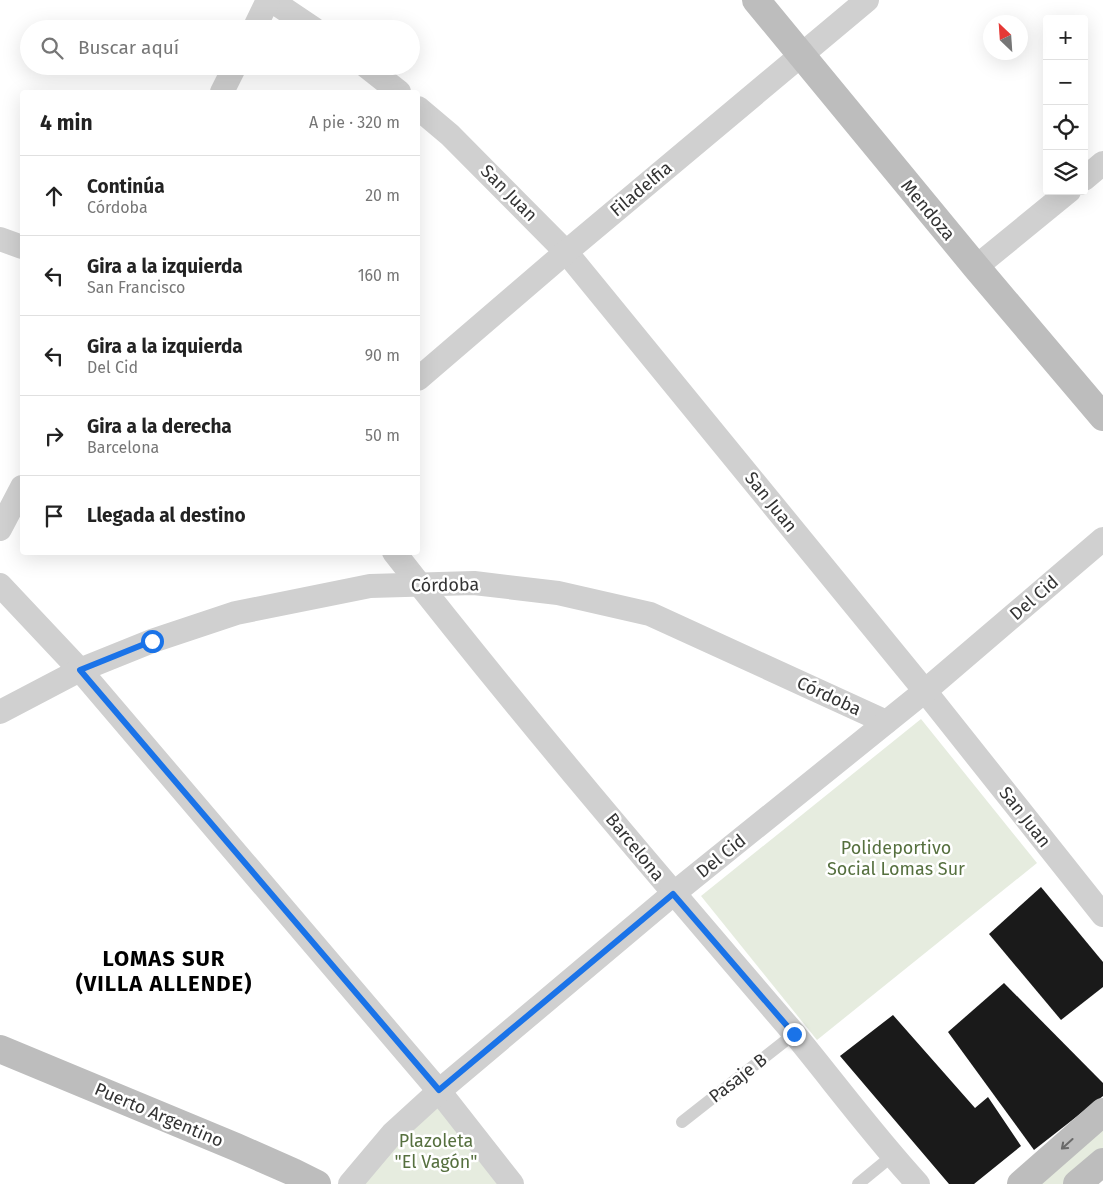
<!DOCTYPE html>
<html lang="es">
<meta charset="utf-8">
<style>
body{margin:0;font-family:"Fira Sans",sans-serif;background:#f6f6f6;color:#222}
.controls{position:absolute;right:15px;top:15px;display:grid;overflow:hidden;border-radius:5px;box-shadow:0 5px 20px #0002}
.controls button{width:45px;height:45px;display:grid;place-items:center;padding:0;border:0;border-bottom:1px solid #e0e0e0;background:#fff;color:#222;font:25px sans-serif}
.compass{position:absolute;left:983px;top:15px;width:45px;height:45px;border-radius:50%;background:#fff;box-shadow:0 5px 20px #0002;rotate:335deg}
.stop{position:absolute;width:15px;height:15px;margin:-11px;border:4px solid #1a73e8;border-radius:50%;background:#fff}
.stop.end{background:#1a73e8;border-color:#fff;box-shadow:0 1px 5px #0008}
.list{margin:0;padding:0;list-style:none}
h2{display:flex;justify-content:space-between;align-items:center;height:65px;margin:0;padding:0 20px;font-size:21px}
h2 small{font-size:16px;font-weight:400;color:#767676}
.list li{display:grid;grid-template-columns:32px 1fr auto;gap:15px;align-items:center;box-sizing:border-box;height:80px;padding:0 20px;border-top:1px solid #e0e0e0}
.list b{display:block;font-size:19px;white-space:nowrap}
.list p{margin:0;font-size:16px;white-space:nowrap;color:#767676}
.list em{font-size:16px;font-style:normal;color:#767676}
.icon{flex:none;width:28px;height:28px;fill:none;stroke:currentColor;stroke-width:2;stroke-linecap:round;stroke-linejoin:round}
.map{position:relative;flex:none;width:1103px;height:1184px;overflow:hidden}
.search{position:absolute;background:#fff;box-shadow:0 5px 20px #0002;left:20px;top:20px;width:400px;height:55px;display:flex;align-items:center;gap:12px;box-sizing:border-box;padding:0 18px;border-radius:28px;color:#767676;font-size:19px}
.panel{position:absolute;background:#fff;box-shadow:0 5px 20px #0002;left:20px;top:90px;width:400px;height:465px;border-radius:5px}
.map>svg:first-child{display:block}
.green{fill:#e6ecdf}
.building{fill:#1a1a1a}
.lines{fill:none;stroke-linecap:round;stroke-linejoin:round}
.lane{stroke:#d0d0d0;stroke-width:12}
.street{stroke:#d0d0d0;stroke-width:24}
.secondary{stroke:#bdbdbd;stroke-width:28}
.oneway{stroke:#6a6a6a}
.route{stroke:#1a73e8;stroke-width:6}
.labels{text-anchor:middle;stroke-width:5;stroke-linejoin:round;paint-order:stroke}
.street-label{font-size:18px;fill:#333;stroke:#fff}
.park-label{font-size:18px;fill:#56703f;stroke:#fff}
.district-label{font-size:22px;font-weight:bold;letter-spacing:1px;fill:#000;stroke:#fff}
</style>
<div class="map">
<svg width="1103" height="1184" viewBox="0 0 1103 1184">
<rect width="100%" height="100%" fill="#fff"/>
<g class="green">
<path d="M921,719L1037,863L817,1040L701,896Z"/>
<path d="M437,1101L506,1184H360Z"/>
<path d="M1103,1122V1155L1069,1184H1030Z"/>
</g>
<g class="building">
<path d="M1041,887L1103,962V987L1061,1020L989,934Z"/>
<path d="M1004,983L1103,1083V1096L1034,1150L948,1032Z"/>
<path d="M893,1015L975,1108L988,1097L1021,1146L974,1184H949L840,1056Z"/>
</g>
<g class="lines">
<g class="lane">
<path d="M682,1122L794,1034"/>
<path d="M858,1184L892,1156"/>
</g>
<g class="street">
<path d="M271,0L314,29"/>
<path d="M254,29L268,0"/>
<path d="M366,66L399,92"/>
<path d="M222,92L235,66"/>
<path d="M418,108L450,135L566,252L925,691L1103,915"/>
<path d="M1084,179L1103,163"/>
<path d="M0,239L22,247"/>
<path d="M976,267L1069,191"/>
<path d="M418,379L566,252L867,0"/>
<path d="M0,529L22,487"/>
<path d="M394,552C522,716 657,874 792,1031C834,1082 873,1135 918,1184"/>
<path d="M0,585L80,670L439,1091L512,1184"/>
<path d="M0,712L80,670L152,641L236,613L370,586L474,583L558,593L650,614L886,722"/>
<path d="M350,1184L393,1133L439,1091L673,894L925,691L1103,539"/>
</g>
<g class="secondary">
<path d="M756,0L976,267L1103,417"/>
<path d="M0,1049L236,1147L293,1172L317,1184"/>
<path d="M1021,1184L1103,1112"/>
<path d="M1077,1184L1103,1162"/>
</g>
</g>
<defs><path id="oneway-shaft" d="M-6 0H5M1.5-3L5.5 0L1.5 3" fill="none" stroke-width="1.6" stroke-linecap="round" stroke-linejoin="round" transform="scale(1.25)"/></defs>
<use class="oneway" href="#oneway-shaft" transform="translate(1067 1144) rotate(138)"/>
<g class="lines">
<path class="route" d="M152,641L80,670L439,1090L673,894L794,1034"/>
</g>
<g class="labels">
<g class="street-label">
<text transform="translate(641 189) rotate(-40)" y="6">Filadelfia</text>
<text transform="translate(509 193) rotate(45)" y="6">San Juan</text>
<text transform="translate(928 210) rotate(50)" y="6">Mendoza</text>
<text transform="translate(771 502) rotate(51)" y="6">San Juan</text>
<text transform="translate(445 585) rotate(-1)" y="6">Córdoba</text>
<text transform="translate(1034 598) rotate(-41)" y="6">Del Cid</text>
<text transform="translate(829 696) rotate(25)" y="6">Córdoba</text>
<text transform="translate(1025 817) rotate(52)" y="6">San Juan</text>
<text transform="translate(635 847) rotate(51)" y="6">Barcelona</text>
<text transform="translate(721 856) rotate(-39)" y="6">Del Cid</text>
<text transform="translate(738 1078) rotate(-38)" y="6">Pasaje B</text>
<text transform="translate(159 1115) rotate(23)" y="6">Puerto Argentino</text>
</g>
<g class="park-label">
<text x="896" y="854">Polideportivo<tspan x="896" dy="21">Social Lomas Sur</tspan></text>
<text x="436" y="1147">Plazoleta<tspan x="436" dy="21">"El Vagón"</tspan></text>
</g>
<g class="district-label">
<text x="164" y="966">LOMAS SUR<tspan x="164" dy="25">(VILLA ALLENDE)</tspan></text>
</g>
</g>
</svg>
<div class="controls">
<button>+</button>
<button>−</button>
<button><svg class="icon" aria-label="locate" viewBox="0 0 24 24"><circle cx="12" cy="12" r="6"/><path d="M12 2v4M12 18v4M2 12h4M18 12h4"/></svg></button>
<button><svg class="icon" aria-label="layers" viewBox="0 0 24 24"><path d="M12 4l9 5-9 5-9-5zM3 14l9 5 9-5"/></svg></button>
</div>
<svg class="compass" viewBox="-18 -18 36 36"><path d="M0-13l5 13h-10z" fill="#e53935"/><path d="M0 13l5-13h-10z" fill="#767676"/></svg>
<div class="stop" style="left:152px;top:641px"></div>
<div class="stop end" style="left:794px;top:1034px"></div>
<div class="search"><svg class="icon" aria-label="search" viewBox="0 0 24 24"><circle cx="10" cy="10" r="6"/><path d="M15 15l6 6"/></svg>Buscar aquí</div>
<section class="panel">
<h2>4 min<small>A pie · 320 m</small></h2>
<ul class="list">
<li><svg class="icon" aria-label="ahead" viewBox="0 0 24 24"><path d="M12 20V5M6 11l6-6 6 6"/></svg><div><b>Continúa</b><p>Córdoba</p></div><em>20 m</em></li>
<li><svg class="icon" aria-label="left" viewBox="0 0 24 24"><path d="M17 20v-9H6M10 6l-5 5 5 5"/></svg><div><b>Gira a la izquierda</b><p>San Francisco</p></div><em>160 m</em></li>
<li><svg class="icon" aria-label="left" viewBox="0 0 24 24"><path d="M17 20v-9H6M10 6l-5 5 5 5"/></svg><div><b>Gira a la izquierda</b><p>Del Cid</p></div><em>90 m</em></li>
<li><svg class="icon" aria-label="right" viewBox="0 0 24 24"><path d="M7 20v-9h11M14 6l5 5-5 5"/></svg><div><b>Gira a la derecha</b><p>Barcelona</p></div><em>50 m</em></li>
<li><svg class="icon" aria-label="arrive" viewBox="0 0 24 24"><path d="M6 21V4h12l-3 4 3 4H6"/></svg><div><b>Llegada al destino</b></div></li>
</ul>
</section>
</div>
